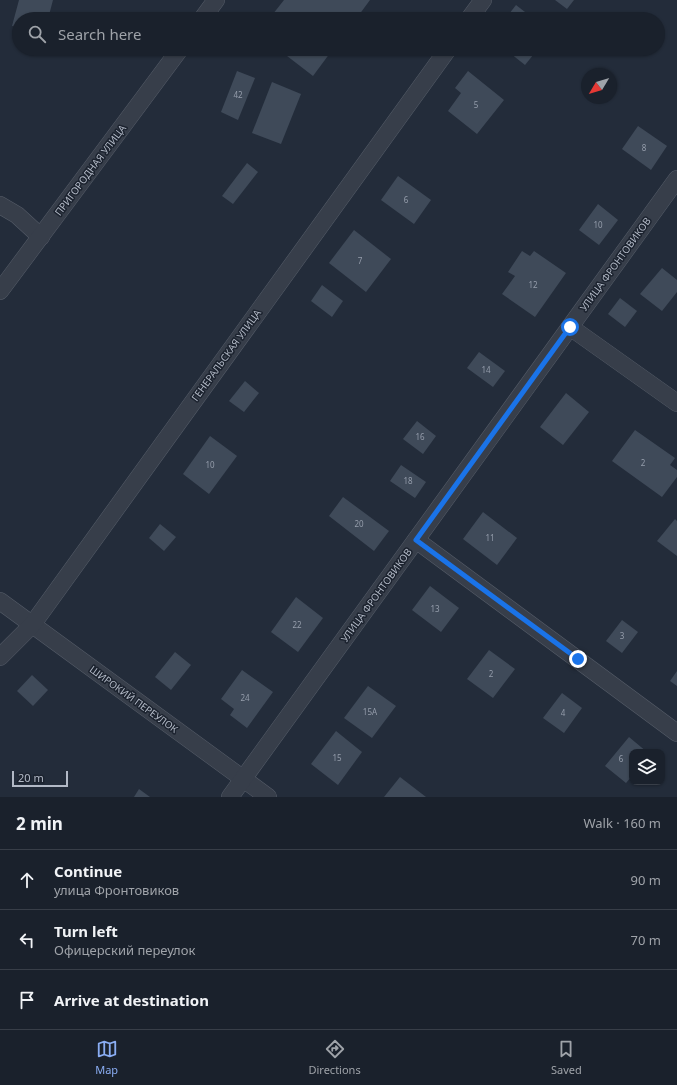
<!DOCTYPE html>
<meta charset="utf-8">
<style>
body{margin:0;font-family:"Noto Sans",sans-serif;background:#272e38;color:#f1f3f6}
.controls{position:absolute;right:12px;bottom:12px;display:grid;overflow:hidden;border-radius:8px;box-shadow:0 1px 3px #0004}
.controls button{width:36px;height:36px;display:grid;place-items:center;padding:0;border:0;border-bottom:1px solid #383e48;background:#1a212c;color:#f1f3f6;font:20px sans-serif}
.compass{position:absolute;left:581px;top:68px;width:36px;height:36px;border-radius:50%;background:#1a212c;box-shadow:0 1px 3px #0004;rotate:232deg}
.scale{position:absolute;left:12px;bottom:10px;width:56px;box-sizing:border-box;padding-left:4px;border:2px solid #b2b9c6;border-top:0;font-size:11px;line-height:14px;white-space:nowrap;color:#b2b9c6;-webkit-text-stroke:3px #1c232f;paint-order:stroke}
.stop{position:absolute;width:12px;height:12px;margin:-9px;border:3px solid #1a73e8;border-radius:50%;background:#fff}
.stop.end{background:#1a73e8;border-color:#fff;box-shadow:0 1px 4px #0008}
.list{margin:0;padding:0;list-style:none}
h2{display:flex;justify-content:space-between;align-items:center;height:52px;margin:0;padding:0 16px;font-size:17px}
h2 small{font-size:13px;font-weight:400;color:#9fa3a9}
.list li{display:grid;grid-template-columns:26px 1fr auto;gap:12px;align-items:center;box-sizing:border-box;height:60px;padding:0 16px;border-top:1px solid #383e48}
.list b{display:block;font-size:15px;white-space:nowrap}
.list p{margin:0;font-size:13px;white-space:nowrap;color:#9fa3a9}
.list em{font-size:13px;font-style:normal;color:#9fa3a9}
.icon{flex:none;width:22px;height:22px;fill:none;stroke:currentColor;stroke-width:2;stroke-linecap:round;stroke-linejoin:round}
.map{position:relative;flex:none;width:677px;height:797px;overflow:hidden}
.search{position:absolute;background:#1a212c;box-shadow:0 1px 3px #0004;left:12px;right:12px;top:12px;height:44px;display:flex;align-items:center;gap:10px;box-sizing:border-box;padding:0 14px;border-radius:22px;color:#9fa3a9;font-size:15px}
.sheet{height:232px;background:#1a212c}
nav{display:flex;justify-content:space-around;align-items:center;box-sizing:border-box;height:56px;border-top:1px solid #383e48;background:#1a212c;font-size:11px;color:#9fa3a9}
nav a{display:grid;justify-items:center;gap:2px}
nav .on{color:#8aadf3}
.map>svg:first-child{display:block}
.building{fill:#3f4a59}
.lines{fill:none;stroke-linecap:round;stroke-linejoin:round}
.minor-casing{stroke:#555c68;stroke-width:18}
.minor{stroke:#373e4a;stroke-width:17}
.route{stroke:#1a73e8;stroke-width:5}
.labels{text-anchor:middle;stroke-width:3;stroke-linejoin:round;paint-order:stroke}
.number-label{font-size:8px;fill:#959dab}
.street-label{font-size:10px;fill:#b2b9c6;stroke:#1c232f}
</style>
<div class="map">
<svg width="677" height="797" viewBox="0 0 677 797">
<rect width="100%" height="100%" fill="#232c3a"/>
<g class="building">
<path d="M19,0H53L48,19H19V27L12,26Z"/>
<path d="M284,0H370L356,19H269Z"/>
<path d="M555,0H574L567,9Z"/>
<path d="M516,5L534,19H505Z"/>
<path d="M278,49H333L313,76Z"/>
<path d="M505,49H538L525,65Z"/>
<path d="M237,71L255,78L238,120L221,112Z"/>
<path d="M468,71L504,100L477,134L448,111L461,93L455,88Z"/>
<path d="M272,82L301,94L281,144L252,133Z"/>
<path d="M638,126L667,146L651,170L622,149Z"/>
<path d="M247,163L258,172L233,204L222,196Z"/>
<path d="M398,176L431,200L414,224L381,200Z"/>
<path d="M598,204L618,220L599,245L579,230Z"/>
<path d="M354,230L391,259L366,292L329,263Z"/>
<path d="M522,251L530,256L534,251L566,273L535,317L502,294L515,276L508,272Z"/>
<path d="M662,268L677,280V292L662,311L640,294Z"/>
<path d="M322,285L343,301L332,317L311,301Z"/>
<path d="M620,298L637,311L625,327L608,314Z"/>
<path d="M479,352L505,371L493,387L467,368Z"/>
<path d="M245,381L259,393L244,412L229,401Z"/>
<path d="M566,393L589,412L563,445L540,427Z"/>
<path d="M417,421L436,436L423,454L403,439Z"/>
<path d="M635,430L675,458L670,465L677,470V477L662,497L612,461Z"/>
<path d="M210,436L237,456L209,494L183,474Z"/>
<path d="M401,465L426,482L415,498L390,481Z"/>
<path d="M343,497L389,531L374,551L329,516Z"/>
<path d="M483,512L517,538L497,565L463,539Z"/>
<path d="M675,519L677,521V556L657,541Z"/>
<path d="M160,524L176,537L164,551L149,538Z"/>
<path d="M430,586L459,608L441,632L412,610Z"/>
<path d="M296,597L323,618L298,652L271,632Z"/>
<path d="M622,620L638,632L622,653L606,641Z"/>
<path d="M489,650L515,669L493,698L467,679Z"/>
<path d="M175,652L191,665L171,690L155,677Z"/>
<path d="M242,670L273,692L247,728L230,715L234,709L221,699Z"/>
<path d="M677,671V686L670,681Z"/>
<path d="M32,675L48,690L33,706L17,691Z"/>
<path d="M368,686L396,706L372,738L344,718Z"/>
<path d="M562,693L582,708L564,733L543,718Z"/>
<path d="M336,731L362,752L338,785L311,764Z"/>
<path d="M629,737L647,752H632V776L626,783L605,766Z"/>
<path d="M400,777L426,797H384Z"/>
<path d="M139,789L150,797H134Z"/>
</g>
<g class="lines">
<defs>
<g id="minor">
<path d="M202,19L216,0"/>
<path d="M469,19L483,0"/>
<path d="M0,205L17,215L41,237"/>
<path d="M0,291L180,49"/>
<path d="M570,327L677,403"/>
<path d="M416,540L677,733"/>
<path d="M0,601L268,797"/>
<path d="M0,657L32,625L448,49"/>
<path d="M230,797L677,179"/>
</g>
</defs>
<use href="#minor" class="minor-casing"/>
<use href="#minor" class="minor"/>
</g>
<g class="lines">
<path class="route" d="M570,327L416,540L578,659"/>
</g>
<g class="labels">
<g class="number-label">
<text x="238" y="98">42</text>
<text x="476" y="108">5</text>
<text x="644" y="151">8</text>
<text x="406" y="203">6</text>
<text x="598" y="228">10</text>
<text x="360" y="264">7</text>
<text x="533" y="288">12</text>
<text x="486" y="373">14</text>
<text x="420" y="440">16</text>
<text x="643" y="466">2</text>
<text x="210" y="468">10</text>
<text x="408" y="484">18</text>
<text x="359" y="527">20</text>
<text x="490" y="541">11</text>
<text x="435" y="612">13</text>
<text x="297" y="628">22</text>
<text x="622" y="639">3</text>
<text x="491" y="677">2</text>
<text x="245" y="701">24</text>
<text x="370" y="715">15А</text>
<text x="563" y="716">4</text>
<text x="337" y="761">15</text>
<text x="621" y="762">6</text>
</g>
<g class="street-label">
<text transform="translate(90 170) rotate(-53)" y="4">ПРИГОРОДНАЯ УЛИЦА</text>
<text transform="translate(615 264) rotate(-54)" y="4">УЛИЦА ФРОНТОВИКОВ</text>
<text transform="translate(226 355) rotate(-54)" y="4">ГЕНЕРАЛЬСКАЯ УЛИЦА</text>
<text transform="translate(376 595) rotate(-54)" y="4">УЛИЦА ФРОНТОВИКОВ</text>
<text transform="translate(134 699) rotate(36)" y="4">ШИРОКИЙ ПЕРЕУЛОК</text>
</g>
</g>
</svg>
<div class="controls">
<button><svg class="icon" aria-label="layers" viewBox="0 0 24 24"><path d="M12 4l9 5-9 5-9-5zM3 14l9 5 9-5"/></svg></button>
</div>
<svg class="compass" viewBox="-18 -18 36 36"><path d="M0-13l5 13h-10z" fill="#e53935"/><path d="M0 13l5-13h-10z" fill="#9fa3a9"/></svg>
<div class="scale">20 m</div>
<div class="stop" style="left:570px;top:327px"></div>
<div class="stop end" style="left:578px;top:659px"></div>
<div class="search"><svg class="icon" aria-label="search" viewBox="0 0 24 24"><circle cx="10" cy="10" r="6"/><path d="M15 15l6 6"/></svg>Search here</div>
</div>
<section class="sheet">
<h2>2 min<small>Walk · 160 m</small></h2>
<ul class="list">
<li><svg class="icon" aria-label="ahead" viewBox="0 0 24 24"><path d="M12 20V5M6 11l6-6 6 6"/></svg><div><b>Continue</b><p>улица Фронтовиков</p></div><em>90 m</em></li>
<li><svg class="icon" aria-label="left" viewBox="0 0 24 24"><path d="M17 20v-9H6M10 6l-5 5 5 5"/></svg><div><b>Turn left</b><p>Офицерский переулок</p></div><em>70 m</em></li>
<li><svg class="icon" aria-label="arrive" viewBox="0 0 24 24"><path d="M6 21V4h12l-3 4 3 4H6"/></svg><div><b>Arrive at destination</b></div></li>
</ul>
</section>
<nav>
<a class="on"><svg class="icon" aria-label="map" viewBox="0 0 24 24"><path d="M3 6l6-2 6 2 6-2v14l-6 2-6-2-6 2zM9 4v14M15 6v14"/></svg>Map</a>
<a><svg class="icon" aria-label="directions" viewBox="0 0 24 24"><path d="M12 3l9 9-9 9-9-9zM9 14v-3h6M13 9l2 2-2 2"/></svg>Directions</a>
<a><svg class="icon" aria-label="saved" viewBox="0 0 24 24"><path d="M7 4h10v16l-5-4-5 4z"/></svg>Saved</a>
</nav>
